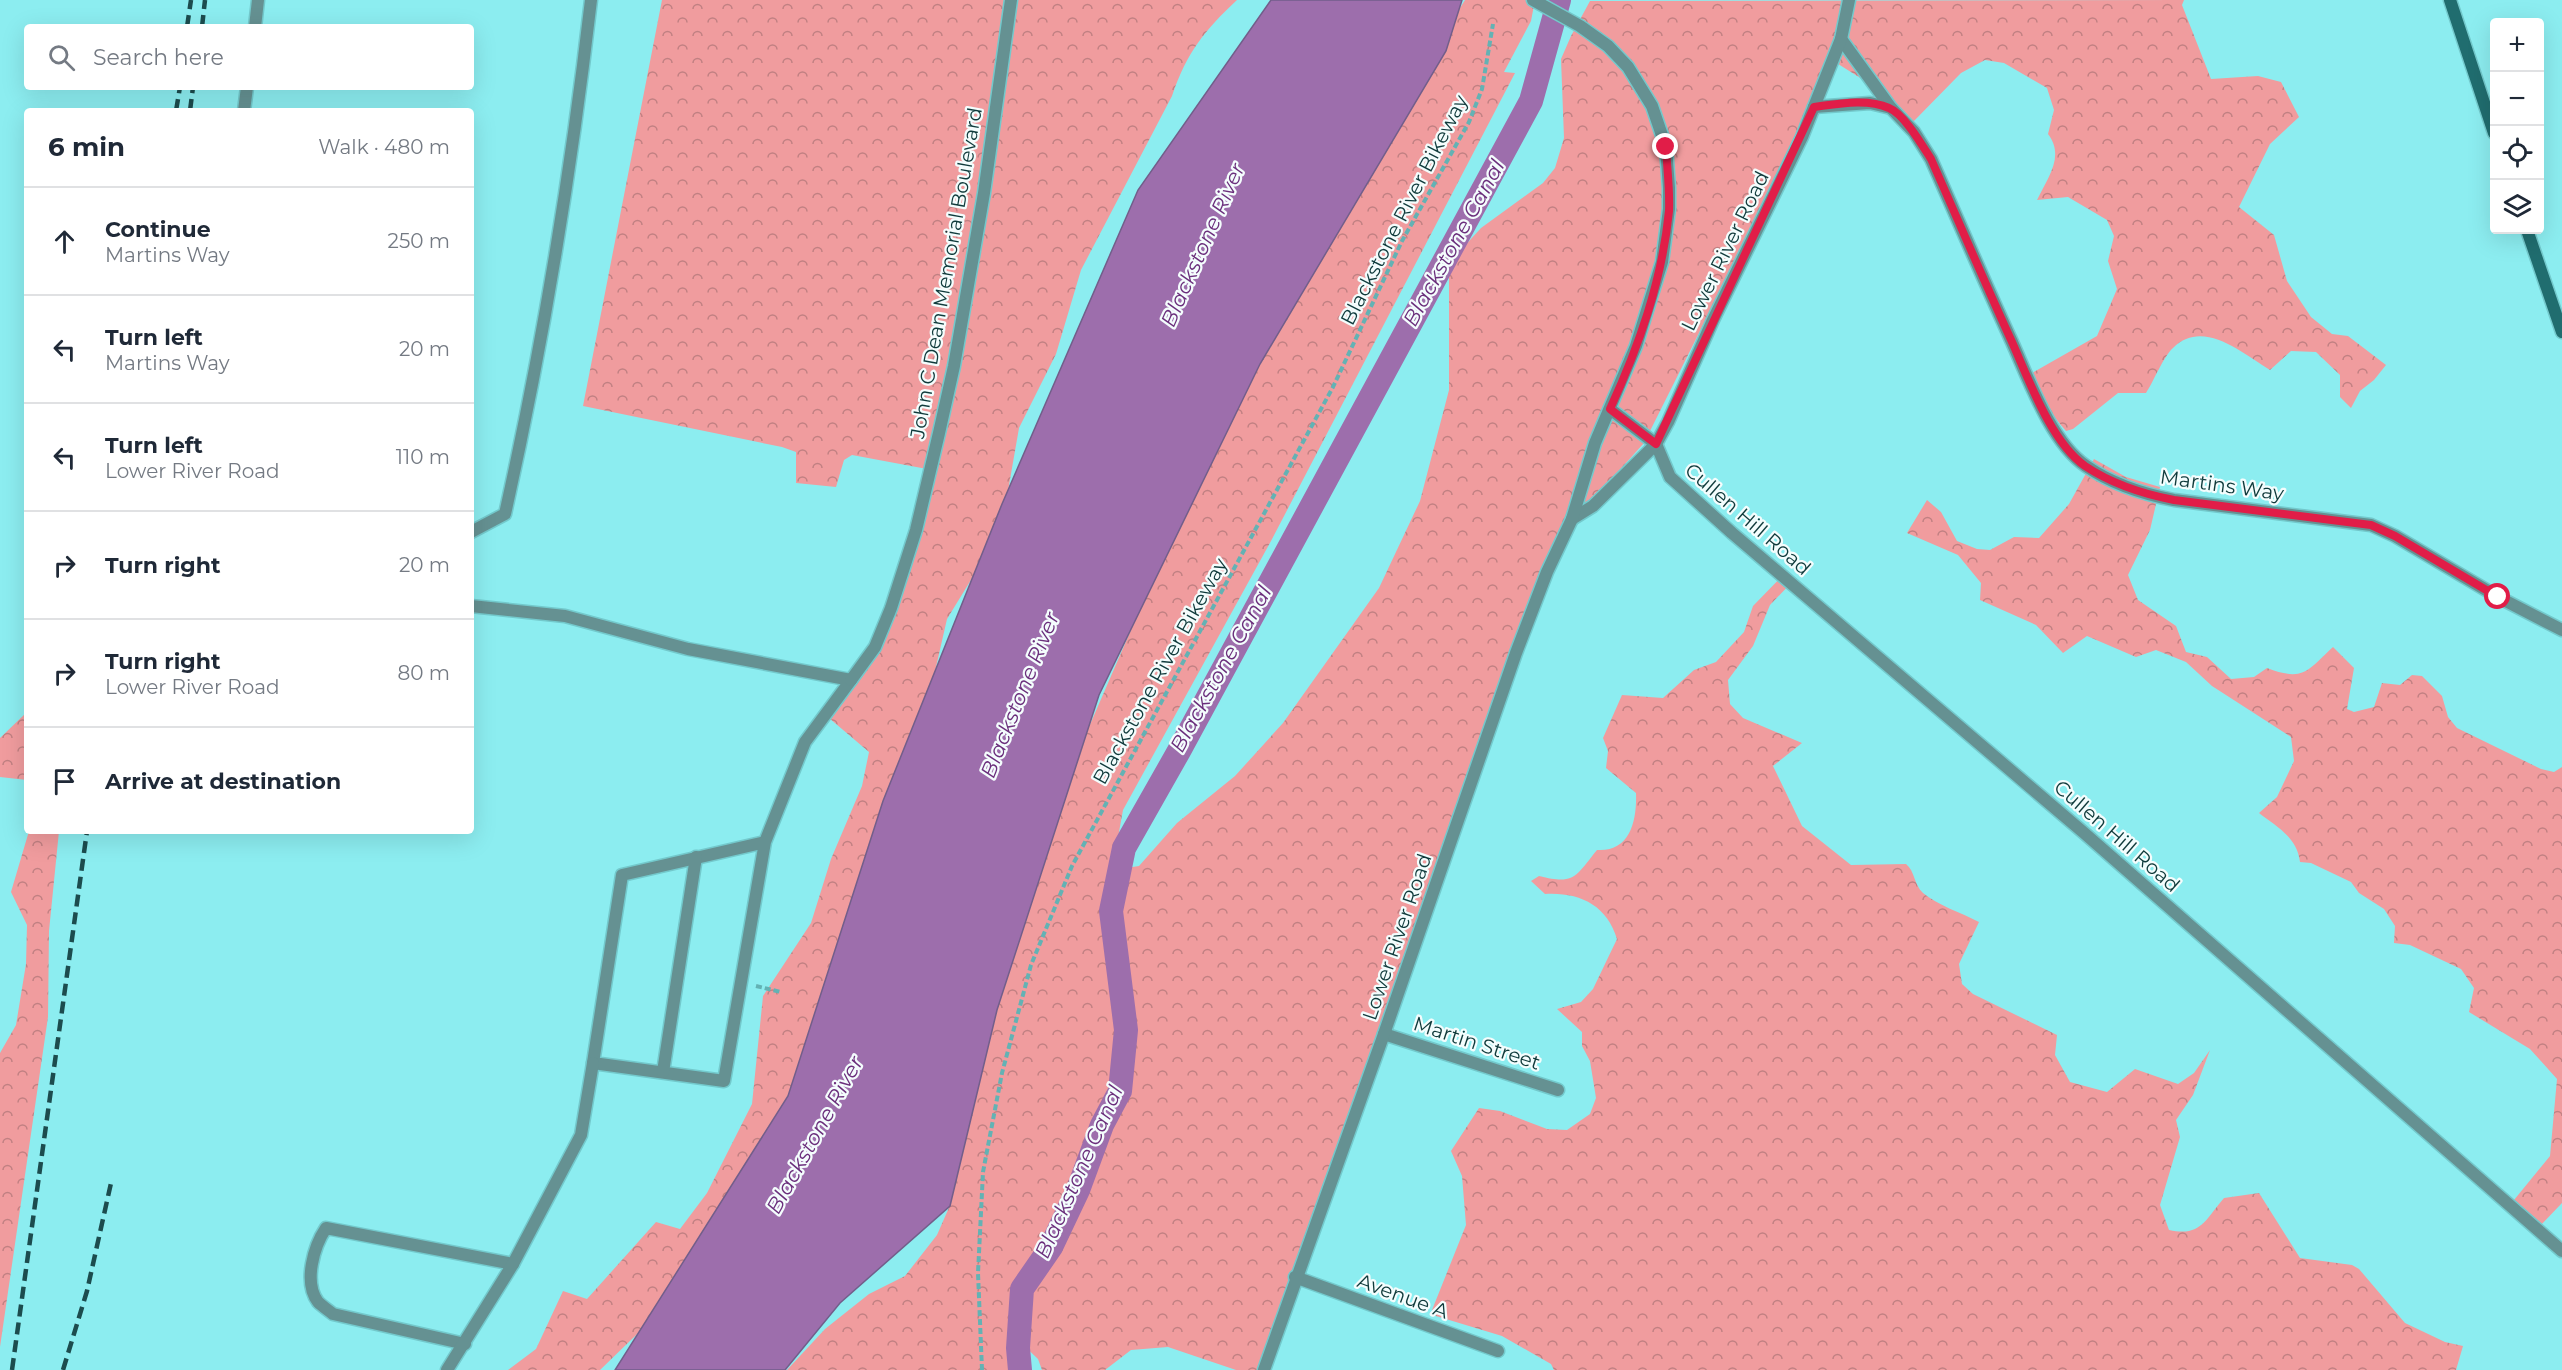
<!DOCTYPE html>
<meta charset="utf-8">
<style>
body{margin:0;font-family:Montserrat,sans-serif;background:#f6f6f7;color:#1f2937}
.controls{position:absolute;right:18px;top:18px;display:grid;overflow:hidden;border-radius:6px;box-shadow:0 6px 24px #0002}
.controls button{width:54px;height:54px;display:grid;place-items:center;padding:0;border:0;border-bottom:2px solid #e0e1e3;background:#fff;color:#1f2937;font:30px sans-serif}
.stop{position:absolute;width:18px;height:18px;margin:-14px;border:4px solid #e11d48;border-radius:50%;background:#fff}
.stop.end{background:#e11d48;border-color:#fff;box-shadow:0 2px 6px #0008}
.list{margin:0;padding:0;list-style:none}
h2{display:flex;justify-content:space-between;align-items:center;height:78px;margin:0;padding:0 24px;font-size:26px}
h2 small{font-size:20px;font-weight:400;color:#747a83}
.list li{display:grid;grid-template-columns:39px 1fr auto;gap:18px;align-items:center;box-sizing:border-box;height:108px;padding:0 24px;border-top:2px solid #e0e1e3}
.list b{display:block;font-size:22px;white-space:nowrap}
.list p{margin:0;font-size:20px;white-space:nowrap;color:#747a83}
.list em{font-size:20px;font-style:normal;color:#747a83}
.icon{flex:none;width:33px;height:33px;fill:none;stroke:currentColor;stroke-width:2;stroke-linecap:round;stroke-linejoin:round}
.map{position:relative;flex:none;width:2562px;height:1370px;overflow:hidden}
.search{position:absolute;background:#fff;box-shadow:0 6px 24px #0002;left:24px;top:24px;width:450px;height:66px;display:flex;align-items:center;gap:15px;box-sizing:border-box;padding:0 21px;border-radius:6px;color:#747a83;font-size:22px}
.panel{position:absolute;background:#fff;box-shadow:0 6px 24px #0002;left:24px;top:108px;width:450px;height:726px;border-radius:6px}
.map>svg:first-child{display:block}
.forest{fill:url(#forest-crowns)}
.water{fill:#9d6eac;stroke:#725e8a;stroke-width:1.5}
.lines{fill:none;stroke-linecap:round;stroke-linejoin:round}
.canal{stroke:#9d6eac;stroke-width:24}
.service-casing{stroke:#73c9cc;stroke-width:15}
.minor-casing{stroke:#73c9cc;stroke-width:15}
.tertiary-casing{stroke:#73c9cc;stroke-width:15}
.secondary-casing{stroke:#73c9cc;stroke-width:15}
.path{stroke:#63b2b4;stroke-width:4;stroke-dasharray:6 3;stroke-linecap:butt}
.service{stroke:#659192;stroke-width:12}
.minor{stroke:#659192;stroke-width:12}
.tertiary{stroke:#659192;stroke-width:12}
.secondary{stroke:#206d6f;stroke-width:12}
.rail{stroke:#1c4c4e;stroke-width:4.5;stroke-dasharray:12 6;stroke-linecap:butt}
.route{stroke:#e11d48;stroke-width:8}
.labels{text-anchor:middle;stroke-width:4.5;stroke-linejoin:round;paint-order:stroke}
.street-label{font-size:20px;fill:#0f3a3b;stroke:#f4fdfd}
.water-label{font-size:21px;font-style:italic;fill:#6b2f7c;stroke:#f4fdfd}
</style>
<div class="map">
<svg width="2562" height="1370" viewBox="0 0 2562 1370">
<defs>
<pattern id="forest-crowns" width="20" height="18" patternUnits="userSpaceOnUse" patternTransform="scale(1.5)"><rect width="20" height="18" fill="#f09c9e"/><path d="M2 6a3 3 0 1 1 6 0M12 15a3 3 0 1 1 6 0" fill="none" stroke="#c18082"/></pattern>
</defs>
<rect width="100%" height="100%" fill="#8cedf0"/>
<g class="forest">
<path d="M662,0H1237C1204,31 1187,52 1172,96L1081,270L1056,354L1019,428L1001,531L947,619L922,728L848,993L663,1309L600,1370H508L536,1349L563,1291L587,1299L656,1222L680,1229L707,1193L752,1104L763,996L811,923L831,859L862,786L869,752L829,718L854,687L891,610L927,469L852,455L844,460L836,487L796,483V452L782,447L583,406Z"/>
<path d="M1465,0H1535L1531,21L1504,72L1515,73L1271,541L1123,810L1115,854L1126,868L1139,866L1177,823L1235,776L1283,723L1379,588L1420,501L1449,390V263L1481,228L1543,183L1555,168L1564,138L1561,59L1571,36L1590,1L2184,0L2182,5L2211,79L2258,76L2281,82L2299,117L2270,144L2239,207L2274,235L2287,281L2311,317L2332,334L2348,336L2386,365L2374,380L2360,391L2351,408L2340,397V375L2316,352L2291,351L2270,370C2242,353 2203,318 2173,348C2163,357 2154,381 2146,393H2118L2073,429L2066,431C2051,414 2038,394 2032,373L2097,336L2117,289L2108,261L2114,236L2107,220L2068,197L2037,200C2048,177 2065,156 2048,134L2054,110L2047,88L2004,63L1985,60L1961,73L1913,122L1906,118L1881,91L1835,62H1826L1784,163L1644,443L1589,504L1556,546L1267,1370H1236L1168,1347L1131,1350L1105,1370H1042L1038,1359L1017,1339L1009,1359L1008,1370H787L825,1329L869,1294L905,1276L937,1235L951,1203L959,1116L1046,816L1092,720L1262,327Z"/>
<path d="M2094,459L2126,477L2160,487L2150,530L2128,575L2138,600L2176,626L2186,652L2207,657L2231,679L2254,677L2267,668C2304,682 2307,671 2333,647L2354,668L2347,709L2354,712L2374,707L2382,683L2400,685L2412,675L2422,676L2442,696L2448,717L2457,728L2541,769L2554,772L2562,767V1203L2540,1226L2517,1208L2514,1200L2550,1156L2557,1079L2530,1049L2469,1012L2474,988L2461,969L2410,945L2394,943L2395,926L2384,909L2359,893L2351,882L2311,863L2300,862C2297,837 2277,827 2259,813L2277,797L2294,761L2291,737L2212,686L2186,662L2156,650L2136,657L2087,636L2063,653L2036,625L1980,600L1981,583L1958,555L1907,533L1927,500L1941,512L1957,541L1977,549L1990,550L2014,537L2039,538L2069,504Z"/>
<path d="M1785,573L1792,582L1770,605L1753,646L1728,680L1730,704L1743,718L1802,743L1773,766L1802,826L1851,865L1906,864C1915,871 1914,885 1923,893C1937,905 1962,913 1979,922L1959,964L1962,984L1973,994L2057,1035L2055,1055L2070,1082L2107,1092L2135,1069L2178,1084L2194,1073L2210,1050L2193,1095L2176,1120L2180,1137L2160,1205L2169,1230C2201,1237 2205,1220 2224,1198L2259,1193L2300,1258L2352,1265L2359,1269L2405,1323L2445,1342L2463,1346L2456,1370H1554L1551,1364L1502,1336L1436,1316L1432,1310L1466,1225L1462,1176L1451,1151L1479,1108L1500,1111L1547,1129L1567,1130L1590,1114L1596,1098L1590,1061L1582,1046V1032L1557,1009L1581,1002L1593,989L1617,939C1607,905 1579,892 1545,894L1531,881L1539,876C1575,885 1575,877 1597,850C1630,852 1637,821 1636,793L1606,768L1608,751L1603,738L1622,695L1663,698L1694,670L1716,662L1744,632L1753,606Z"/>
<path d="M27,712V780L0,777V738Z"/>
<path d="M29,831H59L49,931L48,1017L0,1347V1053L16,1025L26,964L27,925L11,892Z"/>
</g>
<path class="water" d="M1271,0H1462L1446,51L1260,364L1099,695L997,1010L950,1206L840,1303L785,1370H615L788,1096L883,801L1002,504L1138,190Z"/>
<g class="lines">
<path class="canal" d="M1020,1370L1018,1348L1022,1289L1051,1247L1078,1190L1102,1125L1120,1091L1126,1030L1111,911L1124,848L1179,751L1531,101L1559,0"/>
<defs>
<g id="service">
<path d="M255,27L258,0"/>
<path d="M244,111L247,87"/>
<path d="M471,532L505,514C543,344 571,173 591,0"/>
<path d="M471,606L565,616L688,649L851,680L805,742L765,842L622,875L593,1063L724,1081L765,842"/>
<path d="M663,1072L696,857"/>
<path d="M465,1344L333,1314C328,1310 322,1306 318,1302C303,1282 314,1246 326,1228L513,1264"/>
<path d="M447,1370L513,1264L581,1135L593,1063"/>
</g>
<g id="minor">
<path d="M1841,39L1891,108L1914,132L1931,159C1958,220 1984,281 2012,342C2029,380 2051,442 2086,466C2112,484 2143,494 2174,500L2371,525L2395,536L2498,597L2562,630"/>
<path d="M1814,107L1870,103L1891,108"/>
<path d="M851,680L875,647L891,608L916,530L939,433L954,366L984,193L1011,0"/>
<path d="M1384,1034L1558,1090"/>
<path d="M1295,1277L1498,1351"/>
</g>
<g id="tertiary">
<path d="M1610,409L1656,444L1670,477L1732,533L2083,832L2562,1251"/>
<path d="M1572,519L1593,506L1656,444L1668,422L1713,320L1802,137L1841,39L1849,0"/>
<path d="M1264,1370L1384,1034L1516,653L1547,572L1572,519L1595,443L1636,346L1662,262L1669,209V188L1666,147L1652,106L1628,67L1608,46L1580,26L1533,0"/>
</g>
<g id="secondary">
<path d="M2450,0L2494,133"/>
<path d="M2527,230L2562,332"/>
</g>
</defs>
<use href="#service" class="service-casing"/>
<use href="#minor" class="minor-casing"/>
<use href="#tertiary" class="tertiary-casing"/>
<use href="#secondary" class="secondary-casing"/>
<g class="path">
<path d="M756,986L781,992"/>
<path d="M982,1370L978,1273L983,1172L1002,1073L1031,965L1072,866L1333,387L1402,241L1469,122L1482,89L1493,24"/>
</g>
<use href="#service" class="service"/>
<use href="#minor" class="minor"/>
<use href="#tertiary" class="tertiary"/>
<use href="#secondary" class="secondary"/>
<g class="rail">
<path d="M187,27L191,0"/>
<path d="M202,27L205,0"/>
<path d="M176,111L180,87"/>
<path d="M190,111L193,87"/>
<path d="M12,1370L87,831"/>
<path d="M63,1370L87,1291L111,1183"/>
</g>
</g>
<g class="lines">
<path class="route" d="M1666,147C1667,168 1670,190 1669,211C1662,281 1639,346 1610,409L1656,444L1814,107C1837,104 1867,98 1889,108C1904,114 1922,145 1931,159C1958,220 1984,281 2012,342C2029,380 2051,442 2085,466C2112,484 2143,494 2174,500L2371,525L2395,536L2498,597"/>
</g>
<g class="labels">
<g class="street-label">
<text transform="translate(1404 210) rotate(-63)" y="7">Blackstone River Bikeway</text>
<text transform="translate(1725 251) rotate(-64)" y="7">Lower River Road</text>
<text transform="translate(946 273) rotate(-80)" y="7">John C Dean Memorial Boulevard</text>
<text transform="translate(2222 485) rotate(8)" y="7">Martins Way</text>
<text transform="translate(1748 519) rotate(41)" y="7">Cullen Hill Road</text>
<text transform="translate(1160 671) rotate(-61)" y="7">Blackstone River Bikeway</text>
<text transform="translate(2117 836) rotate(41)" y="7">Cullen Hill Road</text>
<text transform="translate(1397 937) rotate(-71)" y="7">Lower River Road</text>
<text transform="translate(1477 1043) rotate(18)" y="7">Martin Street</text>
<text transform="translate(1403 1296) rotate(20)" y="7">Avenue A</text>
</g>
<g class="water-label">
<text transform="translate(1454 243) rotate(-61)" y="7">Blackstone Canal</text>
<text transform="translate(1203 245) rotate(-66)" y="7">Blackstone River</text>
<text transform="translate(1221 669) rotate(-61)" y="7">Blackstone Canal</text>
<text transform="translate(1020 695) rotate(-68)" y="7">Blackstone River</text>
<text transform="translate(815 1135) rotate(-61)" y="7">Blackstone River</text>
<text transform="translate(1079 1172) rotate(-66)" y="7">Blackstone Canal</text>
</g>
</g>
</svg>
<div class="controls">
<button>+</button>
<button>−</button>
<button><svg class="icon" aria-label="locate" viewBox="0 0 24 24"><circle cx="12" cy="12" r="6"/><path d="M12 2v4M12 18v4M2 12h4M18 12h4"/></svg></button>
<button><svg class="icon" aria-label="layers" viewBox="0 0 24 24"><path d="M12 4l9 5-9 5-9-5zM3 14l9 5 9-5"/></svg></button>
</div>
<div class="stop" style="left:2498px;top:597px"></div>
<div class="stop end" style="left:1666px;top:147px"></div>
<div class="search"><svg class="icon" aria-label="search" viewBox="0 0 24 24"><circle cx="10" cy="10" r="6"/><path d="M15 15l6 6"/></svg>Search here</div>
<section class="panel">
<h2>6 min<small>Walk · 480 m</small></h2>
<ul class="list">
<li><svg class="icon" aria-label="ahead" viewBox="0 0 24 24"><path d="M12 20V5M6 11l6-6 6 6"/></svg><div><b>Continue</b><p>Martins Way</p></div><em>250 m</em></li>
<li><svg class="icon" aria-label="left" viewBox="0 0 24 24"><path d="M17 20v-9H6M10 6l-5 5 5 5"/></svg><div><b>Turn left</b><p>Martins Way</p></div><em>20 m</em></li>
<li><svg class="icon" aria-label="left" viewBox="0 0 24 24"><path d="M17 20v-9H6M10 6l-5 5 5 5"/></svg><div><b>Turn left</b><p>Lower River Road</p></div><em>110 m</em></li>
<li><svg class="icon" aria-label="right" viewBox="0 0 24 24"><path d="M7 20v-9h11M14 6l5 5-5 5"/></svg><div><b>Turn right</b></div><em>20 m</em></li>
<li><svg class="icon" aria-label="right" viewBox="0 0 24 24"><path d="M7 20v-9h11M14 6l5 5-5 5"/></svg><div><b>Turn right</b><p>Lower River Road</p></div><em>80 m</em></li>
<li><svg class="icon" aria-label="arrive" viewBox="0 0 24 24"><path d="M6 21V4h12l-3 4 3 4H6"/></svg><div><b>Arrive at destination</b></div></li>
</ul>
</section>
</div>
